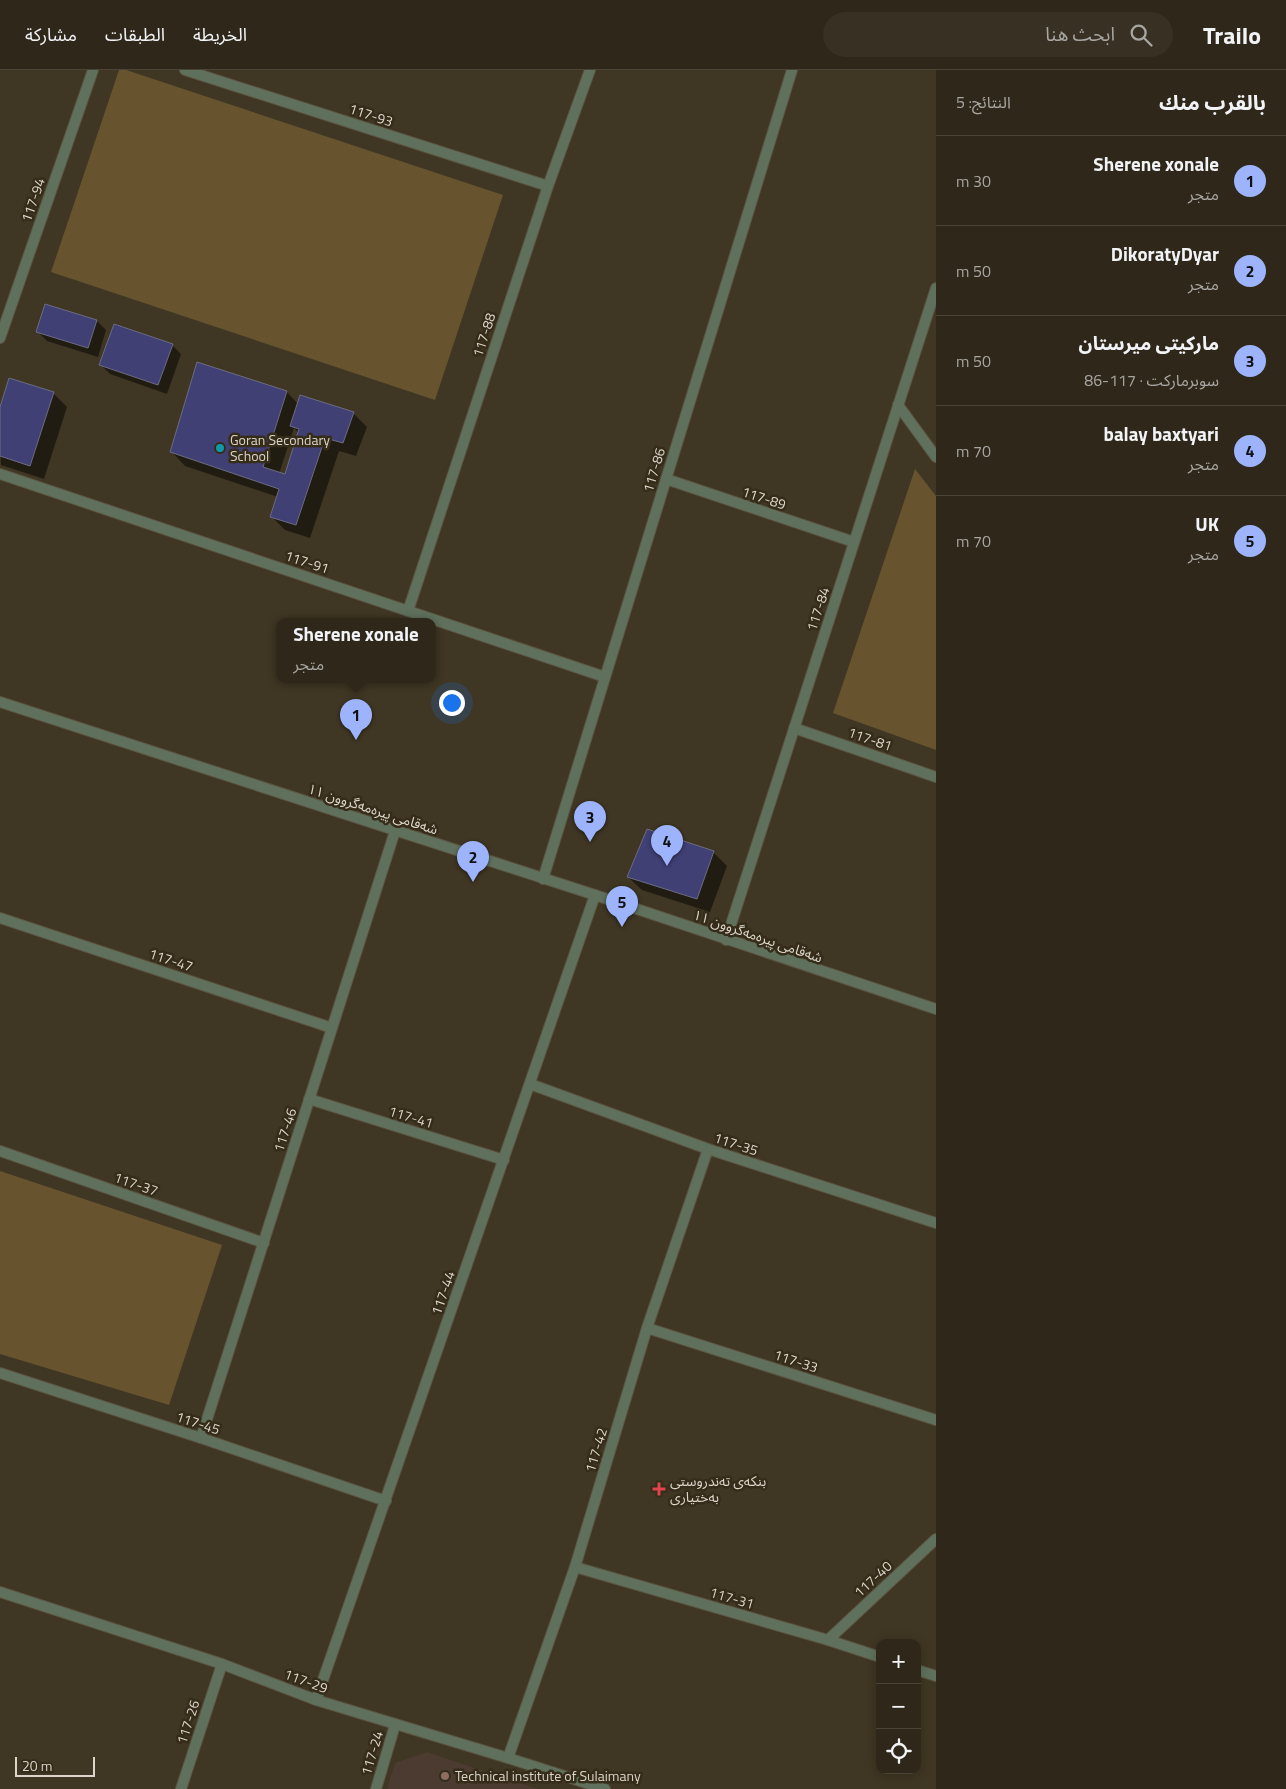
<!DOCTYPE html>
<html lang="ar">
<meta charset="utf-8">
<style>
body{margin:0;font-family:"Titillium Web","Noto Sans Arabic",sans-serif;background:#373023;color:#f1f3f6;direction:rtl}
.controls{position:absolute;right:15px;bottom:15px;display:grid;overflow:hidden;border-radius:10px;box-shadow:0 2px 12px #0003}
.controls button{width:45px;height:45px;display:grid;place-items:center;padding:0;border:0;border-bottom:1px solid #4a4439;background:#2f281a;color:#f1f3f6;font:25px sans-serif}
.scale{position:absolute;left:15px;bottom:12px;width:80px;box-sizing:border-box;padding-left:5px;border:2px solid #dbd5ca;border-top:0;font-size:14px;line-height:18px;white-space:nowrap;color:#dbd5ca;-webkit-text-stroke:4px #352c19;paint-order:stroke}
.you{position:absolute;left:451px;top:632px;width:18px;height:18px;margin:-12px;border:4px solid #fff;border-radius:50%;background:#1a73e8;box-shadow:0 0 0 8px #1a73e833}
.badge{display:grid;place-items:center;width:32px;height:32px;border-radius:50%;background:#9db4fd;color:#111;font-size:16px;font-weight:700}
.pin{position:absolute;translate:-50% -41px;filter:drop-shadow(0 1px 2px #0008)}
.pin::after{content:'';position:absolute;top:26px;width:18px;height:15px;background:inherit;clip-path:polygon(0 0,100% 0,50% 100%)}
.popup{position:absolute;left:276px;top:548px;width:160px;height:65px;box-sizing:border-box;display:grid;place-content:center;border-radius:10px;background:#2f281a;filter:drop-shadow(0 1px 4px #0005);font-size:16px;white-space:nowrap;color:#a7a6a2}
.popup b{font-size:19px;color:#f1f3f6}
.popup::after{content:'';position:absolute;left:50%;top:100%;margin-left:-10px;border:10px solid transparent;border-top-color:#2f281a}
.list{margin:0;padding:0;list-style:none}
h2{display:flex;justify-content:space-between;align-items:center;height:65px;margin:0;padding:0 20px;font-size:21px}
h2 small{font-size:16px;font-weight:400;color:#a7a6a2}
.list li{display:grid;grid-template-columns:32px 1fr auto;gap:15px;align-items:center;box-sizing:border-box;height:90px;padding:0 20px;border-top:1px solid #4a4439}
.list b{display:block;font-size:19px;white-space:nowrap}
.list p{margin:0;font-size:16px;white-space:nowrap;color:#a7a6a2}
.list em{font-size:16px;font-style:normal;color:#a7a6a2}
.icon{flex:none;width:28px;height:28px;fill:none;stroke:currentColor;stroke-width:2;stroke-linecap:round;stroke-linejoin:round}
.map{position:relative;flex:none;width:936px;height:1719px;overflow:hidden;direction:ltr}
header{display:flex;align-items:center;gap:30px;box-sizing:border-box;height:70px;padding:0 25px;background:#2f281a;border-bottom:1px solid #4a4439}
header strong{font-size:24px}
nav{display:flex;gap:28px;margin-inline-start:auto;font-size:18px}
.search{width:350px;height:45px;background:#373023;display:flex;align-items:center;gap:12px;box-sizing:border-box;padding:0 18px;border-radius:28px;color:#a7a6a2;font-size:19px}
main{display:flex}
aside{flex:1;background:#2f281a}
.map>svg:first-child{display:block}
.education{fill:#4c3b30}
.green{fill:#67542f}
.shadow{fill:#0007;fill-rule:evenodd}
.building{fill:#414075;stroke:#6b6c81}
.lines{fill:none;stroke-linecap:round;stroke-linejoin:round}
.minor-casing{stroke:#5b5341;stroke-width:12}
.tertiary-casing{stroke:#5b5341;stroke-width:12}
.minor{stroke:#5f715c;stroke-width:10}
.tertiary{stroke:#5f715c;stroke-width:10}
.culture-dot{fill:#0f9aa8;stroke:#352c19;stroke-width:2}
.health-dot{fill:#e0444e;stroke:#352c19;stroke-width:2}
.education-dot{fill:#8d6e63;stroke:#352c19;stroke-width:2}
.labels{text-anchor:middle;stroke-width:5;stroke-linejoin:round;paint-order:stroke}
.street-label{font-size:14px;fill:#dbd5ca;stroke:#352c19}
.poi-label{font-size:14px;fill:#dbd5ca;stroke:#352c19;text-anchor:start}
</style>
<header>
<strong>Trailo</strong>
<div class="search"><svg class="icon" aria-label="search" viewBox="0 0 24 24"><circle cx="10" cy="10" r="6"/><path d="M15 15l6 6"/></svg>ابحث هنا</div>
<nav><a>الخريطة</a><a>الطبقات</a><a>مشاركة</a></nav>
</header>
<main>
<aside>
<h2>بالقرب منك<small>النتائج: 5</small></h2>
<ul class="list">
<li><span class="badge">1</span><div><b>Sherene xonale</b><p>متجر</p></div><em>30 m</em></li>
<li><span class="badge">2</span><div><b>DikoratyDyar</b><p>متجر</p></div><em>50 m</em></li>
<li><span class="badge">3</span><div><b>مارکیتی میرستان</b><p>سوبرماركت · 117-86</p></div><em>50 m</em></li>
<li><span class="badge">4</span><div><b>balay baxtyari</b><p>متجر</p></div><em>70 m</em></li>
<li><span class="badge">5</span><div><b>UK</b><p>متجر</p></div><em>70 m</em></li>
</ul>
</aside>
<div class="map">
<svg width="936" height="1719" viewBox="0 0 936 1719">
<rect width="100%" height="100%" fill="#3f3623"/>
<path class="education" d="M427,1682L538,1719H387L395,1693Z"/>
<g class="green">
<path d="M119,0H126L503,125L435,330L51,202Z"/>
<path d="M915,399L936,426V680L833,643Z"/>
<path d="M0,1101L222,1175L169,1335L0,1284Z"/>
</g>
<g class="shadow">
<path d="M46,235L97,251L106,260L98,287L47,271L38,262Z"/>
<path d="M172,275L181,284L167,324L110,304L101,295Z"/>
<path d="M198,294L287,322L298,334L353,343L367,357L356,386L339,381L310,468L285,460L271,446L278,427L185,396L172,382ZM294,358L299,363L285,406L279,404Z"/>
<path d="M53,323L67,337L44,409L1,395L0,342Z"/>
<path d="M713,782L727,796L710,842L642,820L628,807Z"/>
</g>
<g class="building">
<path d="M45,234L97,250L88,278L36,262Z"/>
<path d="M114,254L173,274L158,315L99,295Z"/>
<path d="M197,292L287,321L263,397L285,404L299,359L290,356L300,325L354,342L343,373L325,368L296,455L270,447L279,419L170,382Z"/>
<path d="M9,308L54,322L30,396L0,386V337Z"/>
<path d="M647,759L714,781L697,829L627,807Z"/>
</g>
<g class="lines">
<defs>
<g id="minor">
<path d="M185,0L548,116"/>
<path d="M0,268L93,0"/>
<path d="M898,335L936,387"/>
<path d="M0,404L605,607"/>
<path d="M666,409L854,472"/>
<path d="M408,541L548,116L590,0"/>
<path d="M794,658L936,707"/>
<path d="M543,809L792,0"/>
<path d="M0,848L332,958"/>
<path d="M726,870L936,218"/>
<path d="M530,1014L708,1079L936,1153"/>
<path d="M309,1029L504,1090"/>
<path d="M0,1081L264,1173"/>
<path d="M647,1258L936,1350"/>
<path d="M0,1303L201,1368L386,1431"/>
<path d="M201,1368L395,761"/>
<path d="M575,1497L828,1570L880,1587"/>
<path d="M0,1522L222,1594L316,1630L508,1688L605,1719"/>
<path d="M828,1570L936,1469"/>
<path d="M917,1600L936,1606"/>
<path d="M316,1630L595,825"/>
<path d="M508,1688L575,1497L647,1258L708,1079"/>
<path d="M181,1719L222,1594"/>
<path d="M376,1719L395,1655"/>
</g>
<path id="tertiary" d="M0,632L595,825L936,939"/>
</defs>
<use href="#minor" class="minor-casing"/>
<use href="#tertiary" class="tertiary-casing"/>
<use href="#minor" class="minor"/>
<use href="#tertiary" class="tertiary"/>
</g>
<circle class="culture-dot" cx="220" cy="378" r="5"/>
<path class="health-dot" d="M656.5 1411.5h5v5h5v5h-5v5h-5v-5h-5v-5h5z"/>
<circle class="education-dot" cx="445" cy="1706" r="5"/>
<g class="labels">
<g class="street-label">
<text transform="translate(371 45) rotate(18)" y="5">117-93</text>
<text transform="translate(33 130) rotate(-71)" y="5">117-94</text>
<text transform="translate(484 265) rotate(-72)" y="5">117-88</text>
<text transform="translate(654 400) rotate(-73)" y="5">117-86</text>
<text transform="translate(764 428) rotate(18)" y="5">117-89</text>
<text transform="translate(307 492) rotate(18)" y="5">117-91</text>
<text transform="translate(818 539) rotate(-72)" y="5">117-84</text>
<text transform="translate(870 669) rotate(19)" y="5">117-81</text>
<text transform="translate(373 739) rotate(18)" y="5">شەقامی پیرەمەگروون ١١</text>
<text transform="translate(758 866) rotate(19)" y="5">شەقامی پیرەمەگروون ١١</text>
<text transform="translate(171 890) rotate(18)" y="5">117-47</text>
<text transform="translate(411 1047) rotate(17)" y="5">117-41</text>
<text transform="translate(285 1060) rotate(-72)" y="5">117-46</text>
<text transform="translate(736 1074) rotate(18)" y="5">117-35</text>
<text transform="translate(136 1114) rotate(19)" y="5">117-37</text>
<text transform="translate(443 1223) rotate(-71)" y="5">117-44</text>
<text transform="translate(796 1291) rotate(18)" y="5">117-33</text>
<text transform="translate(198 1353) rotate(18)" y="5">117-45</text>
<text transform="translate(596 1380) rotate(-73)" y="5">117-42</text>
<text transform="translate(873 1509) rotate(-43)" y="5">117-40</text>
<text transform="translate(732 1528) rotate(16)" y="5">117-31</text>
<text transform="translate(306 1611) rotate(20)" y="5">117-29</text>
<text transform="translate(188 1652) rotate(-72)" y="5">117-26</text>
<text transform="translate(372 1683) rotate(-73)" y="5">117-24</text>
</g>
<g class="poi-label">
<text x="230" y="375">Goran Secondary<tspan x="230" dy="16">School</tspan></text>
<text x="670" y="1416">بنکەی تەندروستی<tspan x="670" dy="16">بەختیاری</tspan></text>
<text x="455" y="1711">Technical institute of Sulaimany</text>
</g>
</g>
</svg>
<div class="controls">
<button>+</button>
<button>−</button>
<button><svg class="icon" aria-label="locate" viewBox="0 0 24 24"><circle cx="12" cy="12" r="6"/><path d="M12 2v4M12 18v4M2 12h4M18 12h4"/></svg></button>
</div>
<div class="scale">20 m</div>
<div class="you"></div>
<div class="pin badge" style="left:356px;top:670px">1</div>
<div class="popup"><b>Sherene xonale</b>متجر</div>
<div class="pin badge" style="left:473px;top:812px">2</div>
<div class="pin badge" style="left:590px;top:772px">3</div>
<div class="pin badge" style="left:667px;top:796px">4</div>
<div class="pin badge" style="left:622px;top:857px">5</div>
</div>
</main>
